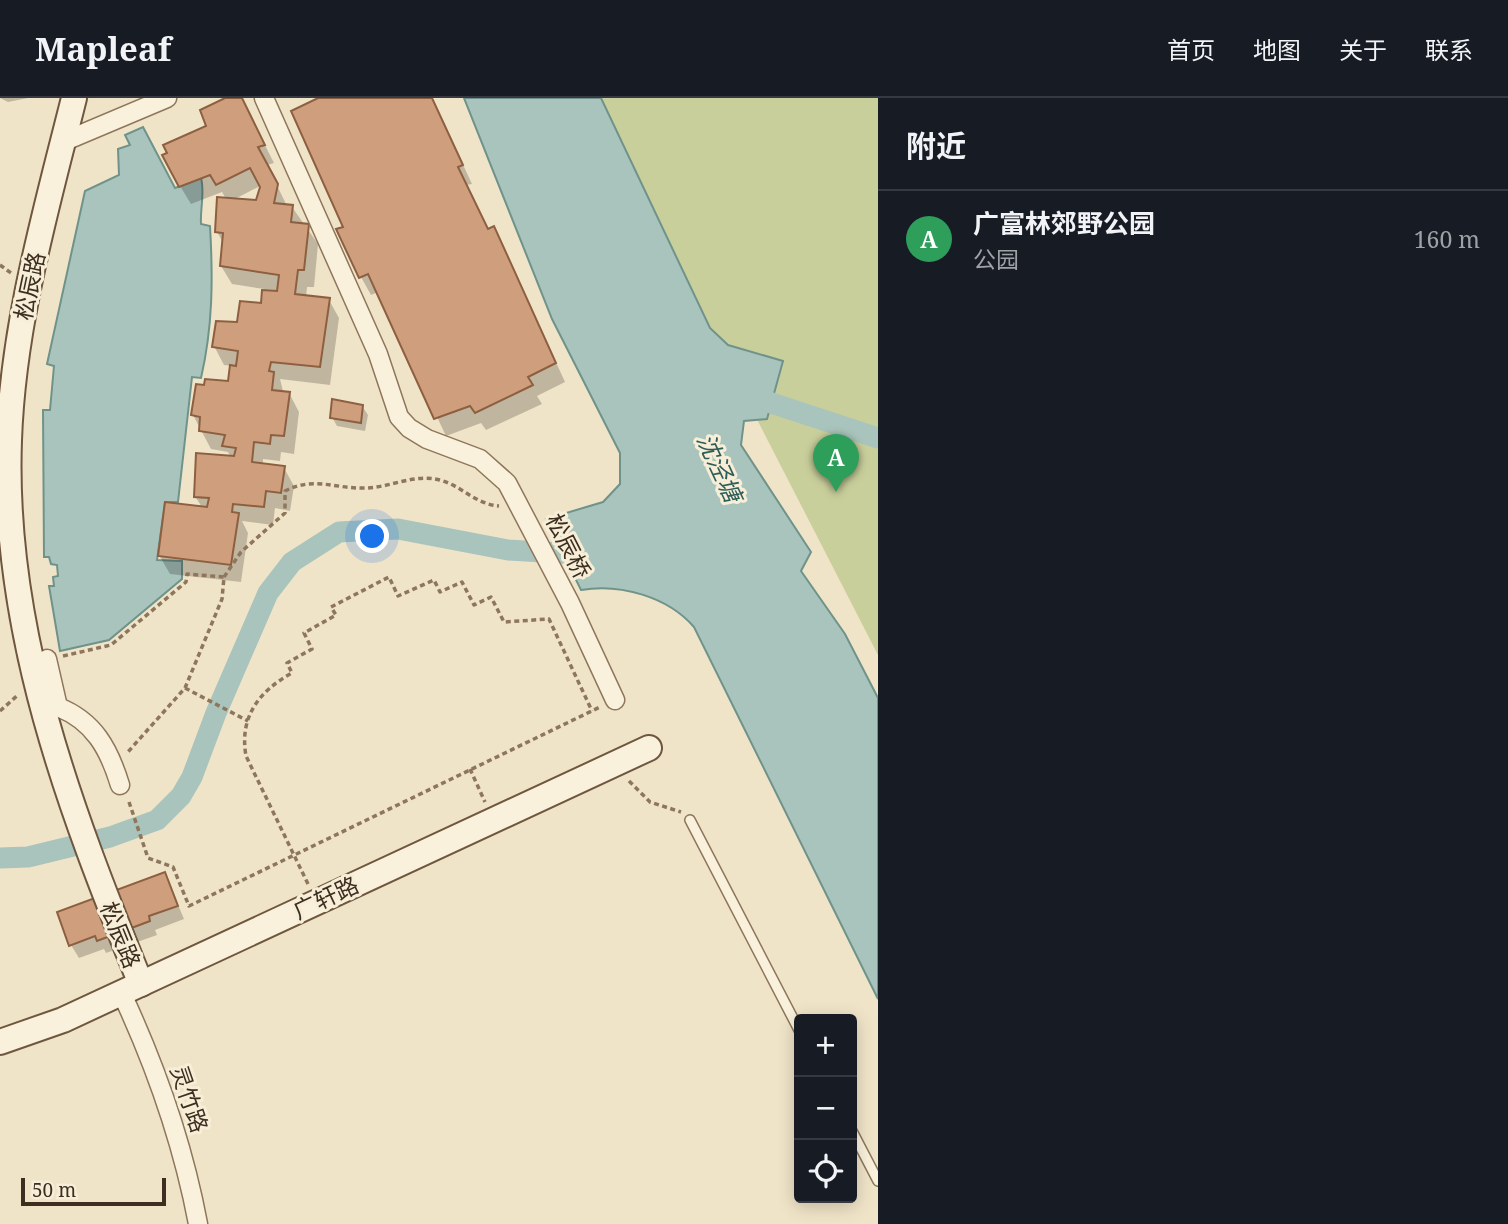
<!DOCTYPE html>
<html lang="zh">
<meta charset="utf-8">
<style>
body{margin:0;font-family:"Noto Serif","Noto Sans SC",serif;background:#242831;color:#f1f3f6}
.controls{position:absolute;right:21px;bottom:21px;display:grid;overflow:hidden;border-radius:7px;box-shadow:0 4px 18px #0003}
.controls button{width:63px;height:63px;display:grid;place-items:center;padding:0;border:0;border-bottom:2px solid #363941;background:#171b24;color:#f1f3f6;font:35px sans-serif}
.scale{position:absolute;left:21px;bottom:18px;width:145px;box-sizing:border-box;padding-left:7px;border:4px solid #3d2e20;border-top:0;font-size:19px;line-height:24px;white-space:nowrap;color:#3d2e20;-webkit-text-stroke:5px #f7eed8;paint-order:stroke}
.you{position:absolute;left:373px;top:439px;width:24px;height:24px;margin:-18px;border:5px solid #fff;border-radius:50%;background:#1a73e8;box-shadow:0 0 0 10px #1a73e833}
.badge{display:grid;place-items:center;width:46px;height:46px;border-radius:50%;background:#8c9099;color:#fff;font-size:23px;font-weight:700}
.pin{position:absolute;translate:-50% -58px;filter:drop-shadow(0 2px 4px #0008)}
.pin::after{content:'';position:absolute;top:37px;width:24px;height:21px;background:inherit;clip-path:polygon(0 0,100% 0,50% 100%)}
.list{margin:0;padding:0;list-style:none}
h2{display:flex;justify-content:space-between;align-items:center;height:91px;margin:0;padding:0 28px;font-size:30px}
h2 small{font-size:23px;font-weight:400;color:#9ea1a6}
.list li{display:grid;grid-template-columns:46px 1fr auto;gap:21px;align-items:center;box-sizing:border-box;height:98px;padding:0 28px;border-top:2px solid #363941}
.list b{display:block;font-size:26px;white-space:nowrap}
.list p{margin:0;font-size:23px;white-space:nowrap;color:#9ea1a6}
.list em{font-size:23px;font-style:normal;color:#9ea1a6}
.icon{flex:none;width:38px;height:38px;fill:none;stroke:currentColor;stroke-width:2;stroke-linecap:round;stroke-linejoin:round}
.map{position:relative;flex:none;width:878px;height:1126px;overflow:hidden}
header{display:flex;align-items:center;gap:42px;box-sizing:border-box;height:98px;padding:0 35px;background:#171b24;border-bottom:2px solid #363941}
header strong{font-size:33px}
nav{display:flex;gap:38px;margin-inline-start:auto;font-size:24px}
main{display:flex}
aside{flex:1;background:#171b24}
.map>svg:first-child{display:block}
.green{fill:#c9cf9b}
.water{fill:#a9c4bc;stroke:#6f938a;stroke-width:2}
.shadow{fill:#0003;fill-rule:evenodd}
.lines{fill:none;stroke-linecap:round;stroke-linejoin:round}
.canal{stroke:#a9c4bc;stroke-width:21}
.building{fill:#cf9f7d;stroke:#8d5f41;stroke-width:2}
.lane-casing{stroke:#8d765c;stroke-width:12}
.street-casing{stroke:#8d765c;stroke-width:21}
.secondary-casing{stroke:#6f573f;stroke-width:28}
.path{stroke:#8d765c;stroke-width:3.5;stroke-dasharray:5 3.5;stroke-linecap:butt}
.lane{stroke:#faf1dc;stroke-width:9}
.street{stroke:#faf1dc;stroke-width:18}
.secondary{stroke:#faf1dc;stroke-width:24}
.labels{text-anchor:middle;stroke-width:6;stroke-linejoin:round;paint-order:stroke}
.street-label{font-size:23px;fill:#3d2e20;stroke:#f7eed8}
.water-label{font-size:24px;font-style:italic;fill:#2f5d5a;stroke:#f7eed8}
</style>
<header>
<strong>Mapleaf</strong>
<nav><a>首页</a><a>地图</a><a>关于</a><a>联系</a></nav>
</header>
<main>
<div class="map">
<svg width="878" height="1126" viewBox="0 0 878 1126">
<rect width="100%" height="100%" fill="#f0e4c8"/>
<path class="green" d="M601,0H878V557L710,230Z"/>
<g class="water">
<path d="M464,0H601L710,230L728,247L783,263L767,321L744,323L741,347L811,454L801,473L845,536L878,600V901L694,529C668,499 620,485 581,492L546,421L603,404L620,386V355L552,221Z"/>
<path d="M143,29L175,90L201,80C205,95 200,110 201,126L210,128C213,180 213,228 201,280L192,279L178,404H165L157,462L182,463V481L109,542L60,553L49,488H54L53,479L58,478L57,467L51,466L49,459H44L43,312H50L54,268L47,266L85,93L119,77L118,51L130,47L125,37Z"/>
</g>
<g class="shadow">
<path d="M0,0H28L8,4Z"/>
<path d="M229,0H241L274,65L267,67L287,108L292,109L318,146L314,189H307L306,199L329,202L339,220L330,287L280,281L283,293L289,295L299,314L294,356L281,354L280,363L263,361V367L284,370L294,388L290,413L275,410L273,427L242,423L248,435L241,484L170,476L159,457L203,411L195,398L231,360L228,354L211,351L193,317L230,285L232,268L224,267L214,248L263,207L264,191L232,186L221,168L224,146L217,134L226,101L222,94L191,106L180,88L208,29ZM262,87L258,104L233,102Z"/>
<path d="M320,0H432L472,86L466,87L488,133L493,130L503,148L565,284L537,298L542,306L486,332L481,325L446,338L378,194L371,197L361,179L346,130Z"/>
<path d="M362,308L368,317L365,333L337,328L332,319Z"/>
<path d="M165,776L184,821L155,832L157,837L106,855L104,851L79,860L71,847Z"/>
</g>
<g class="lines">
<g class="canal">
<path d="M744,296L878,340"/>
<path d="M0,760L28,759L110,739L157,722L181,698L192,679L216,615L268,495L292,464L339,434L398,431L508,452L592,457"/>
</g>
</g>
<g class="building">
<path d="M225,0H242L265,47L258,49L278,86L274,105L293,107L291,124L309,126L304,172H298L295,196L330,200L320,269L271,264L269,273L274,274L272,292L290,294L284,338L271,337L270,346L254,344L252,364L285,368L281,395L266,393L264,409L233,406L232,414L239,415L231,467L158,458L165,404L207,409L209,400L194,399L196,355L234,358L236,350L222,348L225,337L199,333L200,319L191,317L196,286L204,287L205,281L228,283L230,267L236,268L238,253L212,249L216,223L237,224L240,203L261,205L262,192L277,193L279,177L220,168L223,135L215,134L217,99L256,102L260,89L250,70L216,87L210,77L179,89L162,57L167,55L163,47L206,28L200,12Z"/>
<path d="M318,0H432L463,67L458,69L488,131L494,128L556,265L528,279L533,287L475,315L470,308L434,321L368,176L359,180L336,131L343,129L291,13Z"/>
<path d="M332,301L363,307L361,325L330,320Z"/>
<path d="M165,774L178,808L149,818L150,823L97,843L95,838L69,848L57,814Z"/>
</g>
<g class="lines">
<defs>
<g id="lane">
<path d="M690,722L799,932"/>
<path d="M852,1033L878,1083"/>
</g>
<g id="street">
<path d="M264,0L378,256L399,319L409,330L427,341L480,361L507,385L570,505L615,602"/>
<path d="M65,43L167,0"/>
<path d="M47,561L58,609C94,623 109,651 120,687"/>
<path d="M122,896C156,969 183,1046 198,1126"/>
</g>
<g id="secondary">
<path d="M74,0C46,112 13,226 9,342C2,533 70,712 141,886"/>
<path d="M0,944L63,922L649,650"/>
</g>
</defs>
<use href="#lane" class="lane-casing"/>
<use href="#street" class="street-casing"/>
<use href="#secondary" class="secondary-casing"/>
<g class="path">
<path d="M0,167L11,175"/>
<path d="M224,479L241,454L285,415V393C314,378 335,391 365,390C389,390 415,375 440,382C462,388 475,406 499,408"/>
<path d="M63,558L111,547L186,484L187,476L224,479L222,501L185,590L127,655"/>
<path d="M185,590L248,623"/>
<path d="M0,613L19,596"/>
<path d="M470,671L485,704"/>
<path d="M629,683L650,704L681,714"/>
<path d="M129,704L148,760L173,769L189,808L600,609"/>
<path d="M308,786L246,658C239,619 259,593 292,575L287,565L312,551L304,535L336,517L331,509L389,479L398,498L434,482L440,494L462,484L474,507L491,499L504,524L549,521L592,613"/>
</g>
<use href="#lane" class="lane"/>
<use href="#street" class="street"/>
<use href="#secondary" class="secondary"/>
</g>
<g class="labels">
<g class="street-label">
<text transform="translate(30 188) rotate(-78)" y="8">松辰路</text>
<text transform="translate(568 448) rotate(63)" y="8">松辰桥</text>
<text transform="translate(326 800) rotate(-25)" y="8">广轩路</text>
<text transform="translate(120 837) rotate(68)" y="8">松辰路</text>
<text transform="translate(189 1001) rotate(71)" y="8">灵竹路</text>
</g>
<g class="water-label">
<text transform="translate(719 370) rotate(65)" y="8">沈泾塘</text>
</g>
</g>
</svg>
<div class="controls">
<button>+</button>
<button>−</button>
<button><svg class="icon" aria-label="locate" viewBox="0 0 24 24"><circle cx="12" cy="12" r="6"/><path d="M12 2v4M12 18v4M2 12h4M18 12h4"/></svg></button>
</div>
<div class="scale">50 m</div>
<div class="you"></div>
<div class="pin badge" style="left:836px;top:394px;background:#2e9e5b">A</div>
</div>
<aside>
<h2>附近<small></small></h2>
<ul class="list">
<li><span class="badge" style="background:#2e9e5b">A</span><div><b>广富林郊野公园</b><p>公园</p></div><em>160 m</em></li>
</ul>
</aside>
</main>
